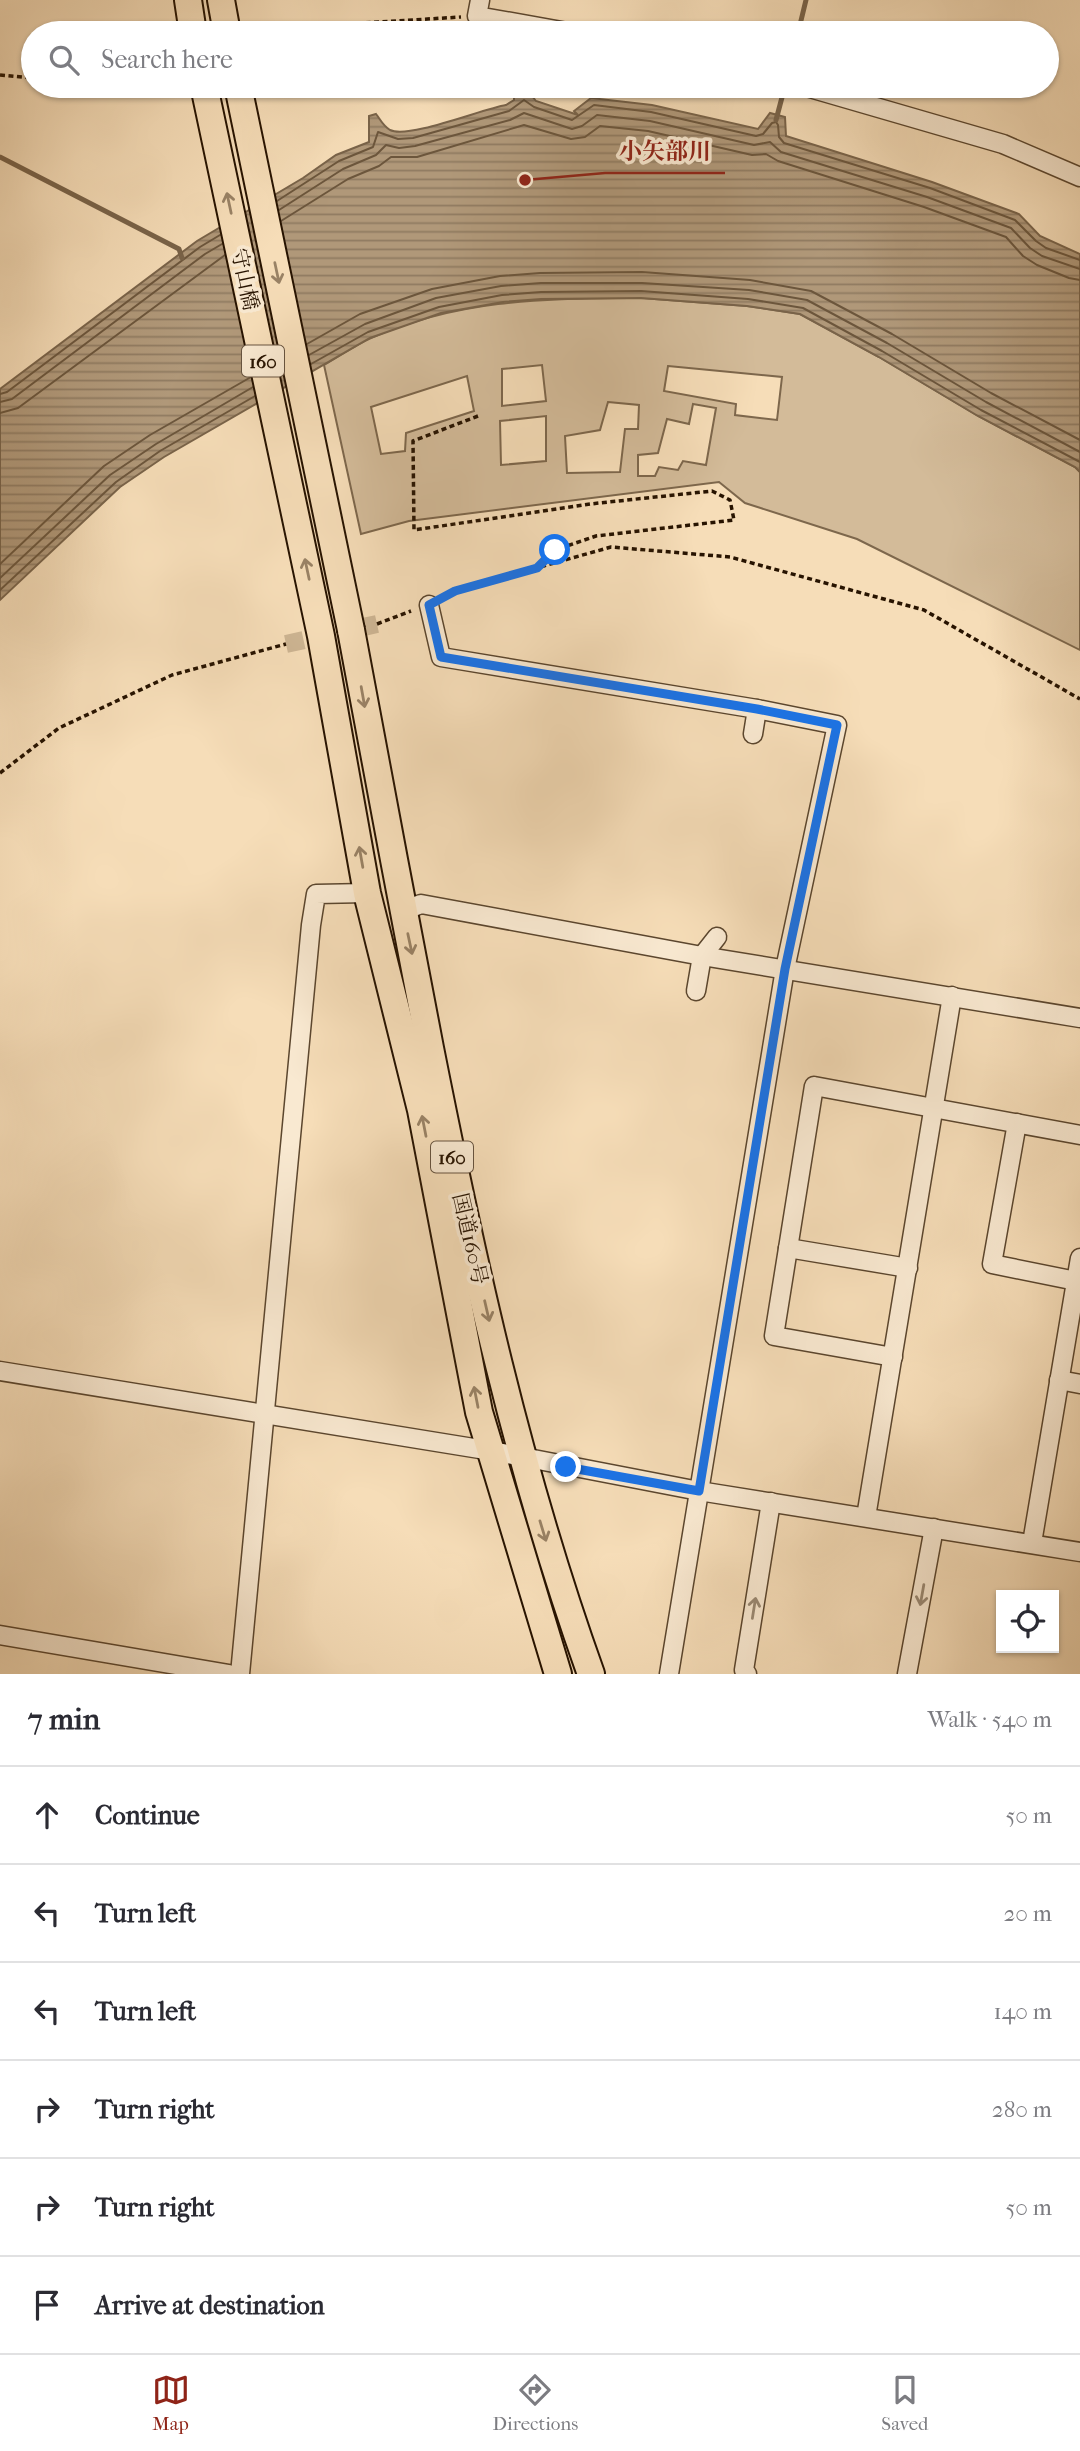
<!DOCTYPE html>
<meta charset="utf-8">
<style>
body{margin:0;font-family:"IM FELL French Canon","Noto Serif JP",serif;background:#f7f7f7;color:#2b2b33}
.controls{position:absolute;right:21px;bottom:21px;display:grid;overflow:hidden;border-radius:0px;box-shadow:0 2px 5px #0004}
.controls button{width:63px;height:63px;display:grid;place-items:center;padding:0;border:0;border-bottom:2px solid #e1e1e2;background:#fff;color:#2b2b33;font:35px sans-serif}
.stop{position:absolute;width:21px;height:21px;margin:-16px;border:5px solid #1a73e8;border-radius:50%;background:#fff}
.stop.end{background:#1a73e8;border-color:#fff;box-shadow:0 2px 7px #0008}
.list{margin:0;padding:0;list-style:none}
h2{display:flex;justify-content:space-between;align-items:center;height:91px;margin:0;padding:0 28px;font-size:30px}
h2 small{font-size:23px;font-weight:400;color:#7c7c81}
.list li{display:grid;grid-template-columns:46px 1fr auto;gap:21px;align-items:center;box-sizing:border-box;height:98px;padding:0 28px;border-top:2px solid #e1e1e2}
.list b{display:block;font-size:26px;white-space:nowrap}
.list em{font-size:23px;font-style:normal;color:#7c7c81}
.icon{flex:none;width:38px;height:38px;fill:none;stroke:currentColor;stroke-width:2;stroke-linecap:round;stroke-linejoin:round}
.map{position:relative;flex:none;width:1080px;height:1674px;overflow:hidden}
.search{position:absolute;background:#fff;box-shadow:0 2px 5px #0004;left:21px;right:21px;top:21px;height:77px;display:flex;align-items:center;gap:18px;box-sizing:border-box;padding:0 24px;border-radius:38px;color:#7c7c81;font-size:26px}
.sheet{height:679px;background:#fff}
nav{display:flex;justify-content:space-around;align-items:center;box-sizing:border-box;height:98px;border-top:2px solid #e1e1e2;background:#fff;font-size:19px;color:#7c7c81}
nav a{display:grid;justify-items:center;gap:4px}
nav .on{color:#8f2418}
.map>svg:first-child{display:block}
.grass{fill:#d3bb99;stroke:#7d674c;stroke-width:2;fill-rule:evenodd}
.water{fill:url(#water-rules);stroke:#796349;stroke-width:2}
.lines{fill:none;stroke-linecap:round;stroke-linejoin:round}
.shore{stroke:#6c563c;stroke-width:2}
.stream{stroke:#796349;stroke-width:5}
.minor-tunnel{stroke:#cdb593;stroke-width:18;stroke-dasharray:18 9;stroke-linecap:butt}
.minor-casing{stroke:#5b462e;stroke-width:21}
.highway-casing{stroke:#271300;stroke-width:30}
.path{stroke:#271300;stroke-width:3.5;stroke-dasharray:5 3.5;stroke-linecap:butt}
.minor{stroke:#f9e9d1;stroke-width:18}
.highway{stroke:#f6ddb8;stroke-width:26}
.highway-bridge-casing{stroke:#271300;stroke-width:30;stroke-linecap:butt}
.highway-bridge{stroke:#f6ddb8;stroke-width:26}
.oneway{stroke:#998265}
.oneway2{stroke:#9a8973}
.route{stroke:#1a73e8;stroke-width:9}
.labels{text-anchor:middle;stroke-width:7;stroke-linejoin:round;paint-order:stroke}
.shield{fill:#f9e9d1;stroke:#66533f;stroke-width:2}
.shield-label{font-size:19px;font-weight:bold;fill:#271300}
.street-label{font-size:21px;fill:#271300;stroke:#f9e9d1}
.leader{fill:none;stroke:#8f2418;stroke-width:2.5}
.callout-dot{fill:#8f2418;stroke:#f9e9d1;stroke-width:2.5}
.callout-label{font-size:23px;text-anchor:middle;font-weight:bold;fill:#8f2418;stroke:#f9e9d1;stroke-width:7;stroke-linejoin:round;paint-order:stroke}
</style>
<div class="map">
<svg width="1080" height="1674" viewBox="0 0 1080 1674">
<defs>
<pattern id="water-rules" width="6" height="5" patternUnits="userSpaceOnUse" patternTransform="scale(1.75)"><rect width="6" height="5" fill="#b09879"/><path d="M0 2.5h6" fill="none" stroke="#8f7b61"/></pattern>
</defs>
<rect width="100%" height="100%" fill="#f6ddb8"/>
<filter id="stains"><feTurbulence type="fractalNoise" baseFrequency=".00286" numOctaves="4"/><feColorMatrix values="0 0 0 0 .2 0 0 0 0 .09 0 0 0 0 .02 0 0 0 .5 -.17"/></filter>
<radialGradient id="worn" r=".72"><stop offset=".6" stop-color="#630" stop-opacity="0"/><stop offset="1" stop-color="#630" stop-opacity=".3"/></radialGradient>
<path class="grass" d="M641,298L747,306L800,314L879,357L978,416L1075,467L1080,472V650L857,539L745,503L719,482L409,521L361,534L324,365C340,356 355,345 371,338C463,298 543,299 641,298ZM542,365L546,401L502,406V369ZM668,366L782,377L777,420L735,415L736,404L664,391ZM467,376L474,411L406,433L405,451L381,454L371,407ZM608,402L639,405L638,429H625L620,472L567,473L565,436L600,430ZM693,404L716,408L706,465L683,461L678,470L659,467L655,476H638V455L658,453L667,419L689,424ZM546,416V461L501,465L500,421Z"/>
<path class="water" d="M514,86H524L536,101L578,115L574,111L591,98L652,105L758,129L770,113L785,117L786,136L932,182L1019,214L1040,236L1080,254V472L1075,467L978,416L879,357L800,314L747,306L641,298L541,299L503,302L441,313L370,338L164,457L120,487L0,600V389L197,241L303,178L336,155L369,142V116L376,114C380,119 383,126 390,130C409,139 482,109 506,105L514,100Z"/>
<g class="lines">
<g class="shore">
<path d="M277,201L339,161L373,147L378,132L398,139L413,138L509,111L524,100L534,107L572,120L594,105L651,112L756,136L763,134L772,123L776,122L778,125L779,137L784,143L930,188L1015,220L1036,241L1046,248L1080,260"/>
<path d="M279,210L343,169L376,155L386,145L399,148L415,146L510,120L524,113L572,129L582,126L597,115L650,121L754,145L770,142L781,152L927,197L1011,228L1030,248L1042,256L1080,269"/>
<path d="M281,221L348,179L379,166L391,157H417L524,125L571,139L585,137L600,126L648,131L752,155L766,154L778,161L924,207L1006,237L1023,256L1037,265L1069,278L1080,280"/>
<path d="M307,344L360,314L432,289L500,276L540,273L642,272L750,280L811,291L892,334L991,393L1080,440"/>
<path d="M309,355L365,324L436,298L501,286L541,283H642L749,290L807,300L887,343L986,402L1080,452"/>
<path d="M311,364L368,332L439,307L502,295L541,292L641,291L748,299L803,308L882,351L981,410L1080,462"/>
<path d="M0,394L7,392L200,247L220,235"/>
<path d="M0,402L12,399L205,254L222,244"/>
<path d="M0,413L18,408L225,255"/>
<path d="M0,564L104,466L150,435L251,377"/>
<path d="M0,578L110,475L156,444L253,387"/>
<path d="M0,590L116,482L160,451L255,396"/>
</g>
<g class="stream">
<path d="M798,33L806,0"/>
<path d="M776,120L785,86"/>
<path d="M0,157L179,249L182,258"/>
</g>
<path class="minor-tunnel" d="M286,644L377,624"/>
<defs>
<g id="minor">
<path d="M480,0L477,16L573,33"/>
<path d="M803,86L1003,144L1080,177"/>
<path d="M429,605L441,657L757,709"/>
<path d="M403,911L421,904L702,956L1080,1018"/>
<path d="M696,991L702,956L717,937"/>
<path d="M1017,1123L992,1264L1076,1281"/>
<path d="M788,1248L908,1268"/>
<path d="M893,1357L774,1336L814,1086L1080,1135"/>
<path d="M0,1371L492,1451L699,1491L1080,1552"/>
<path d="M1059,1380L1080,1384"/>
<path d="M866,1517L952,996"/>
<path d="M1032,1543L1080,1258"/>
<path d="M0,1635L229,1674"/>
<path d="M240,1674L311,925L316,894L367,893"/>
<path d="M669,1674L785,969L837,725L757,709L753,734"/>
<path d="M747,1674L744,1670L771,1502"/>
<path d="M907,1674L934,1528"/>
</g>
<g id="highway">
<path d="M188,0L193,33"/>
<path d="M221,0L227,33"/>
<path d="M204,86L321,636L367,893L421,1110L479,1412L558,1674"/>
<path d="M351,630C377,769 403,909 430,1048C472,1260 518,1471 591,1674"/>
</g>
</defs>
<use href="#minor" class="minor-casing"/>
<use href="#highway" class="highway-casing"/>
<g class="path">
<path d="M273,33L295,27L461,17"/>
<path d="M0,75L33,78"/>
<path d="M478,416L413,441L414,530L590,504L712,491L730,500L734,520L596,536L555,550L538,566"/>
<path d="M444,597L455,591L611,547L730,557L924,610L1080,699"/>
<path d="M377,624L411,611"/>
<path d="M0,773L59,728L172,675L286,644"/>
</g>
<use href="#minor" class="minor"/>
<use href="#highway" class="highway"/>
<defs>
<path id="highway-bridge" d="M238,86L351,630"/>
</defs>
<use href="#highway-bridge" class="highway-bridge-casing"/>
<use href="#highway-bridge" class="highway-bridge"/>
</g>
<defs><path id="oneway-shaft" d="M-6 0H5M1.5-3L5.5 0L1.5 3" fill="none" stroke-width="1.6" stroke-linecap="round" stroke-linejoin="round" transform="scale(1.75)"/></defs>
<g class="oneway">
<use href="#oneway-shaft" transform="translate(229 203) rotate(-102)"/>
<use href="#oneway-shaft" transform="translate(277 273) rotate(78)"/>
<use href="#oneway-shaft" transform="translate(307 569) rotate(-102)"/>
<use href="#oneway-shaft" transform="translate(363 697) rotate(80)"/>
<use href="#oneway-shaft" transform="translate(361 857) rotate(-100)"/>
<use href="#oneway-shaft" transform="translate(410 944) rotate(78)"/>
<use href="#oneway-shaft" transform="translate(424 1126) rotate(-101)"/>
<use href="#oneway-shaft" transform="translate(487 1311) rotate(77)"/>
<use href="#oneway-shaft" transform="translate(476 1397) rotate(-101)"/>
<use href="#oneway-shaft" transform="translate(543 1531) rotate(73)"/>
</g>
<g class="oneway2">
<use href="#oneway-shaft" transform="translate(922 1595) rotate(100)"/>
<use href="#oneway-shaft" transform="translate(754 1608) rotate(-81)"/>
</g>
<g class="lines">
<path class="route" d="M555,550L537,568L455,591L429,605L441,657L757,709L837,725L785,969L699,1491L566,1467"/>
</g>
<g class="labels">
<g class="shield">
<rect x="242" y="345.5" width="42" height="31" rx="5"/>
<rect x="431" y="1141.5" width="42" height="31" rx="5"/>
</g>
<g class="shield-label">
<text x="263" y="368">160</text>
<text x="452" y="1164">160</text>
</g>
<g class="street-label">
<text transform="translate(245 279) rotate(78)" y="7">守山橋</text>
<text transform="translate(470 1239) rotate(77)" y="7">国道160号</text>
</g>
</g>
<path class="leader" d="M525 180L605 173H725"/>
<circle class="callout-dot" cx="525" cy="180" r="7"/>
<g class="callout-label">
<text x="665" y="159">小矢部川</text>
</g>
<rect width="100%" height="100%" filter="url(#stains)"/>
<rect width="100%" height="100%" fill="url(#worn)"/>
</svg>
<div class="controls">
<button><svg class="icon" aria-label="locate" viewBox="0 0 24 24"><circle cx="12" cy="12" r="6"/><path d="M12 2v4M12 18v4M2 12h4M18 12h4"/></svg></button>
</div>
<div class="stop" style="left:555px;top:550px"></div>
<div class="stop end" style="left:566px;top:1467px"></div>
<div class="search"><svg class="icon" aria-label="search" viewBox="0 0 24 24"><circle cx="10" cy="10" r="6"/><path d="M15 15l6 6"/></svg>Search here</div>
</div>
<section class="sheet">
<h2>7 min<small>Walk · 540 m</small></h2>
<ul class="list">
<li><svg class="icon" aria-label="ahead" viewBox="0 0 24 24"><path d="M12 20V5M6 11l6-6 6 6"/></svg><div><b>Continue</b></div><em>50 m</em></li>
<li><svg class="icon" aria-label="left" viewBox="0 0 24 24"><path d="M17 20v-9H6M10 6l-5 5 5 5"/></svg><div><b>Turn left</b></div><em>20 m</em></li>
<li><svg class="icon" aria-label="left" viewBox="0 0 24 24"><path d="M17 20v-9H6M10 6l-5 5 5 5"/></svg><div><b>Turn left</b></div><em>140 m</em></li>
<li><svg class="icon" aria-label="right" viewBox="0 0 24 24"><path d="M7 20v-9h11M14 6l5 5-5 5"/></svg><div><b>Turn right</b></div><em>280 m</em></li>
<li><svg class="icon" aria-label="right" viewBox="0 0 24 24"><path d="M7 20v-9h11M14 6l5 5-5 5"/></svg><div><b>Turn right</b></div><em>50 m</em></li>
<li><svg class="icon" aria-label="arrive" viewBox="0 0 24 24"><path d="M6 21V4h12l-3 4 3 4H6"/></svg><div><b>Arrive at destination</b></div></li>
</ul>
</section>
<nav>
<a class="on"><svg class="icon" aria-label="map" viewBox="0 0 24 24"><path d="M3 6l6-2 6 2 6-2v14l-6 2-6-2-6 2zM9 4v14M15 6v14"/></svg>Map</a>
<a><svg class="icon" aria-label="directions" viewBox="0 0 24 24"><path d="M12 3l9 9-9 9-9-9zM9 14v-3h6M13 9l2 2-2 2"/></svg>Directions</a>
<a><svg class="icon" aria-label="saved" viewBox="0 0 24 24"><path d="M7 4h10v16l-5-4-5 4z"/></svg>Saved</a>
</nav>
